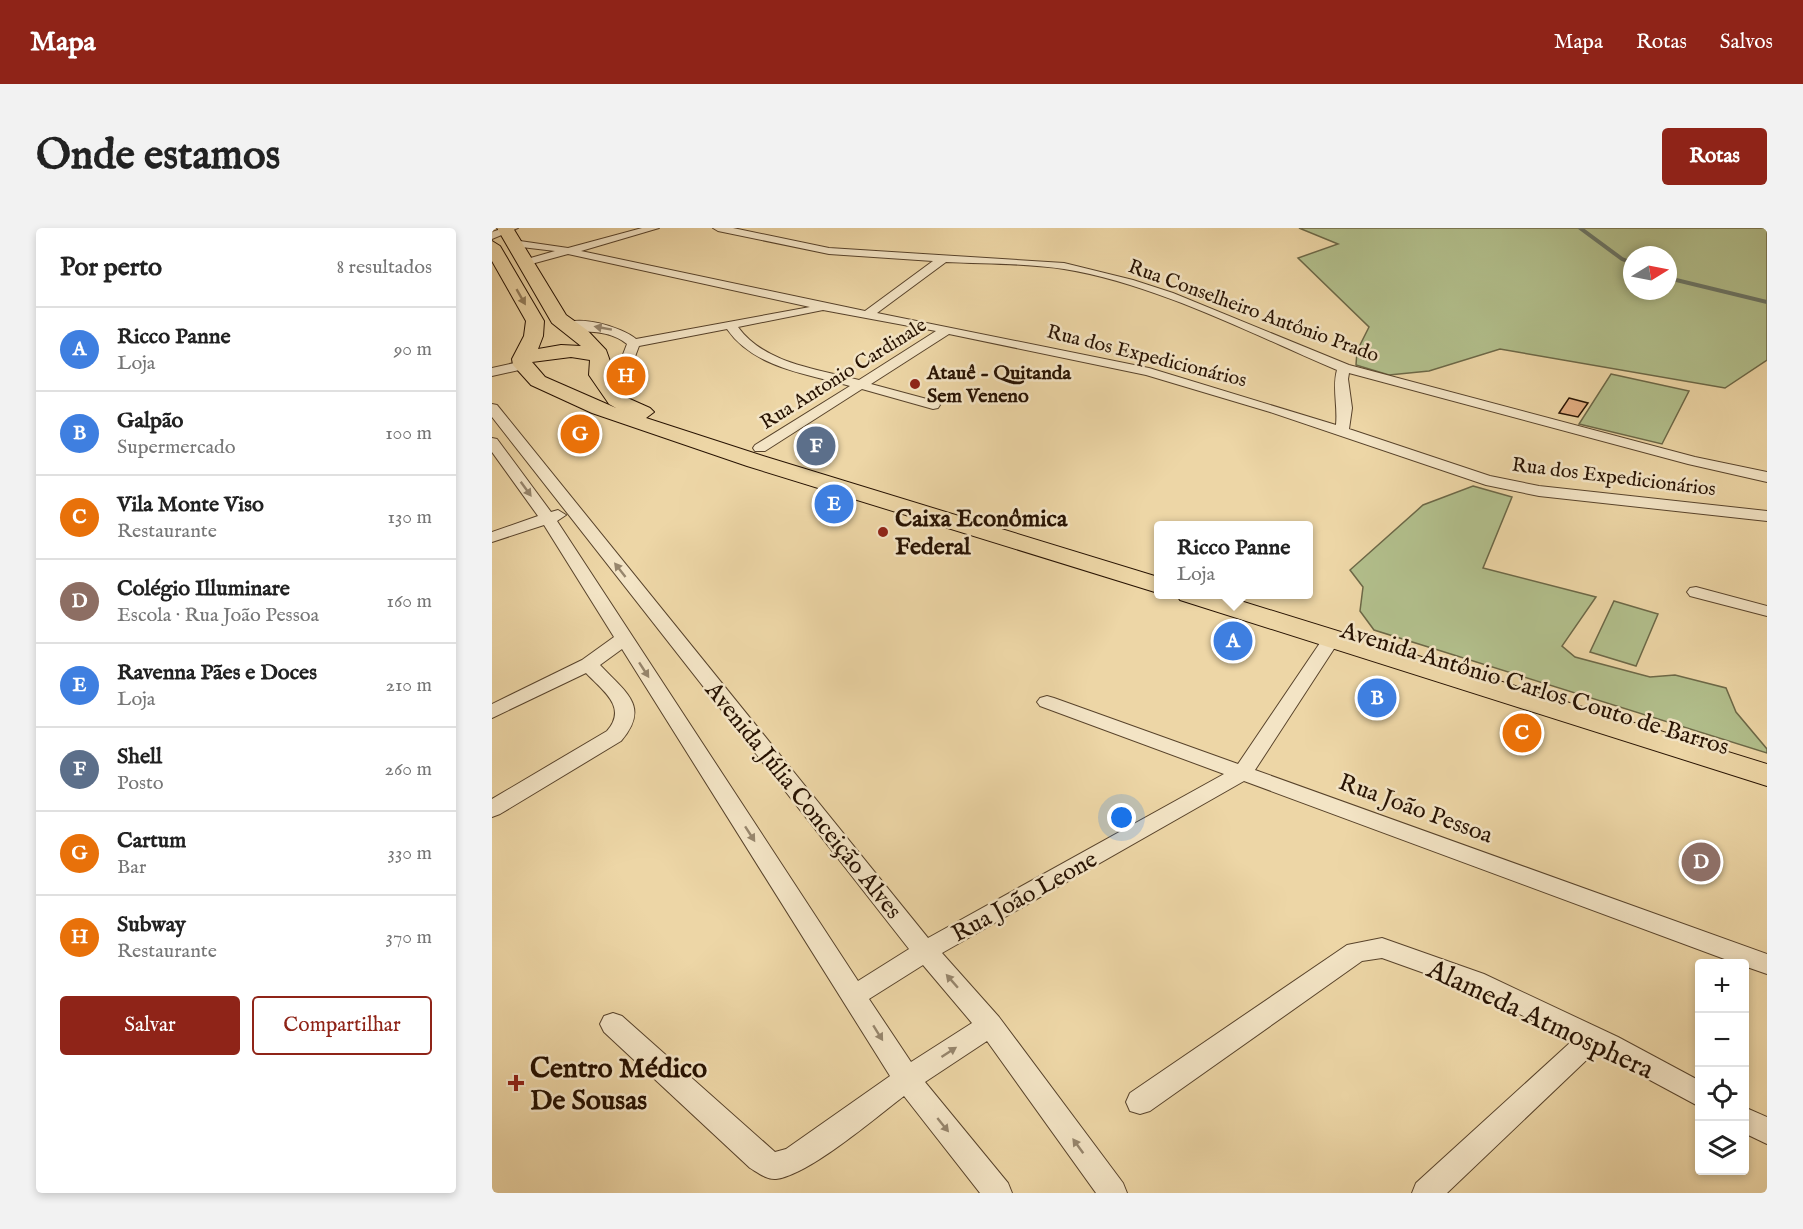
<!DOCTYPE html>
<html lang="pt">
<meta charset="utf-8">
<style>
body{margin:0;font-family:"IM FELL English",serif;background:#f2f2f2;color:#222}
.controls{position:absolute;right:18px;bottom:18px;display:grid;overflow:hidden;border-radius:6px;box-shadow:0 3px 9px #0003}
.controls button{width:54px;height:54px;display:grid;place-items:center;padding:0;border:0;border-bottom:2px solid #e0e0e0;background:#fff;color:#222;font:30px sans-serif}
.compass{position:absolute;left:1131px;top:18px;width:54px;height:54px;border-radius:50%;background:#fff;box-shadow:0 3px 9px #0003;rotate:80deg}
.you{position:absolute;left:630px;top:590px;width:21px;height:21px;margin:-15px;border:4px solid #fff;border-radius:50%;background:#1a73e8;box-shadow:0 0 0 9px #1a73e833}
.badge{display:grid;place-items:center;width:39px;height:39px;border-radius:50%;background:#8f2418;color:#fff;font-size:20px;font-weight:700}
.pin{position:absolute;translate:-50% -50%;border:3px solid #fff;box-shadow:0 2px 6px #0006}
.popup{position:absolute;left:662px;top:293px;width:159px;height:78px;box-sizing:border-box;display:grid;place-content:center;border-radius:6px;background:#fff;filter:drop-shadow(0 2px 4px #0005);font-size:20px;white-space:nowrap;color:#767676}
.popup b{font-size:22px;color:#222}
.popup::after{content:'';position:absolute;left:50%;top:100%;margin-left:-12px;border:12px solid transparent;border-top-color:#fff}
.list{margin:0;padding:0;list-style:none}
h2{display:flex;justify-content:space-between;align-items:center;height:78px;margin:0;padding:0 24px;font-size:26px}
h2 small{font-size:20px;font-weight:400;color:#767676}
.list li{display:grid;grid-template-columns:39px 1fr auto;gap:18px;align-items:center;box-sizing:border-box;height:84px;padding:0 24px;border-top:2px solid #e0e0e0}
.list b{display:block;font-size:22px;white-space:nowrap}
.list p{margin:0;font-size:20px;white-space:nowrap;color:#767676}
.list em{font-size:20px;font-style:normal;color:#767676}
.actions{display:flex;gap:12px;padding:18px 24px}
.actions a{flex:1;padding:14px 0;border:2px solid #8f2418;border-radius:6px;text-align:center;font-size:21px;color:#8f2418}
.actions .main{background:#8f2418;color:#fff}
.icon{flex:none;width:33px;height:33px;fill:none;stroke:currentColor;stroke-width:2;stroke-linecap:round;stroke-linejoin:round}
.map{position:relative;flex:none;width:1275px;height:965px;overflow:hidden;border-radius:6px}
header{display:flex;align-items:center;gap:36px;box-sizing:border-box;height:84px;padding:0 30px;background:#8f2418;color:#fff}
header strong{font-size:28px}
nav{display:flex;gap:33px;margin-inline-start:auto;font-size:21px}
.intro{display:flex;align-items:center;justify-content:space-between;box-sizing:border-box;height:144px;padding:0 36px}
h1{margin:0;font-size:42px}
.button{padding:15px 27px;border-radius:6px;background:#8f2418;color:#fff;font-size:21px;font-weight:700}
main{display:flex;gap:36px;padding:0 36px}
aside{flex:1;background:#fff;border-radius:6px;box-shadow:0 3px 9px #0003}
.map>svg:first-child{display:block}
.green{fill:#b2bf8c;stroke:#6c6847;stroke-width:1.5;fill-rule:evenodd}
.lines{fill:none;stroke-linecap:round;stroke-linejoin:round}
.stream{stroke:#6b7667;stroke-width:4}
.building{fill:#e4af83;stroke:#271202;stroke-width:1.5}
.street-casing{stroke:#58432b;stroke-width:2}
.primary-casing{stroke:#271202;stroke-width:2}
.street{fill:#f3e4c5;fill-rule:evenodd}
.primary{fill:#edd6a6;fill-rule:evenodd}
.oneway{fill:#947e5c}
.oneway2{fill:#97866d}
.poi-dot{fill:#8f2418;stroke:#f3e4c5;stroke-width:2}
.labels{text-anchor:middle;stroke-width:5;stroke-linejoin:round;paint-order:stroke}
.far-street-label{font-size:20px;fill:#271202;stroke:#f3e4c5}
.far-poi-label{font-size:20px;font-weight:bold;fill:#271202;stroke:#f3e4c5;text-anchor:start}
.poi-label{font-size:24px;font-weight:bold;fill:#271202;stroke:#f3e4c5;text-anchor:start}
.street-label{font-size:24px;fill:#271202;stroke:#f3e4c5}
.near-street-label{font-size:28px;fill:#271202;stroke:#f3e4c5}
.near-poi-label{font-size:28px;font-weight:bold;fill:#271202;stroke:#f3e4c5;text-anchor:start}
</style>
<header>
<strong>Mapa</strong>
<nav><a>Mapa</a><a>Rotas</a><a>Salvos</a></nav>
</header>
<div class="intro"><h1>Onde estamos</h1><a class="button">Rotas</a></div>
<main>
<aside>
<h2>Por perto<small>8 resultados</small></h2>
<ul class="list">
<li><span class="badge" style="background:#3f7fe0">A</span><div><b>Ricco Panne</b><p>Loja</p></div><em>90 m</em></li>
<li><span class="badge" style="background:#3f7fe0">B</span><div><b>Galpão</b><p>Supermercado</p></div><em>100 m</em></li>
<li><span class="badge" style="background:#e8710a">C</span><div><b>Vila Monte Viso</b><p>Restaurante</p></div><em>130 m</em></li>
<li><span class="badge" style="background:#8d6e63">D</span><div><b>Colégio Illuminare</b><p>Escola · Rua João Pessoa</p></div><em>160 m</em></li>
<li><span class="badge" style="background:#3f7fe0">E</span><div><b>Ravenna Pães e Doces</b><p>Loja</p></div><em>210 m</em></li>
<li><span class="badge" style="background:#5c6f8a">F</span><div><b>Shell</b><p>Posto</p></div><em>260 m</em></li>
<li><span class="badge" style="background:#e8710a">G</span><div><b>Cartum</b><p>Bar</p></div><em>330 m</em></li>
<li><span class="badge" style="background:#e8710a">H</span><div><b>Subway</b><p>Restaurante</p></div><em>370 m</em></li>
</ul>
<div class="actions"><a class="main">Salvar</a><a>Compartilhar</a></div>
</aside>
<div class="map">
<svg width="1275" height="965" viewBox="0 0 1275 965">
<rect width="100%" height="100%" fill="#edd6a6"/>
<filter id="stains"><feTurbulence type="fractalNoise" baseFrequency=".00333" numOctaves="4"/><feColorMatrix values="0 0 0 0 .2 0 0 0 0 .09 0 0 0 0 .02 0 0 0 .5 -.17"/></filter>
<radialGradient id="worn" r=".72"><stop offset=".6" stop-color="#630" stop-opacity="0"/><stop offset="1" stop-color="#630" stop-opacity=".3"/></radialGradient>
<g class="green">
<path d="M807,0H1275V132L1233,160L1008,121L937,143L897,147L864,137L865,123L877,99L806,30L846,16ZM1140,27H1176V63H1140Z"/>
<path d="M1119,146L1197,163L1170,216L1087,196Z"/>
<path d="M981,258L1020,269L991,340L1104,369L1070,418L1083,429L1158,449L1183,447L1234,460L1244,484L1275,521V525L882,402L868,383L871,359L858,342L931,277Z"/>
<path d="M1122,373L1166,386L1144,438L1098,424Z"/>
</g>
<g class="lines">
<g class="stream">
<path d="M1088,0L1130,31L1140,35"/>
<path d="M1176,50L1275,74"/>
</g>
</g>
<path class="building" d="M1077,170L1096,175L1086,189L1067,185Z"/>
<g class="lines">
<defs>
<g id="street">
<path d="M12,0H26L0,11V4Z"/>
<path d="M150,0H167L89,23L373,83L441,33L337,26L226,3L221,0H241L337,20L572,35L641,52L681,65L857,137L1203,229L1275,244V254L1196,236L857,145L856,151L860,180L857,201L998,248L1047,258L1275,283V293L1047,268L994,257L778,184L654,147L457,106L379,156L446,174L448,177L446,180L441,181L370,161L273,223H263L261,220L263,217L358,158C315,146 262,140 235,101L147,118L141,134L107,151L100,147L102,144L130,129L135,116C112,97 81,108 69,98C84,85 130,99 144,111L318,79L76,26L32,38L28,37V33L63,23L21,18L16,15L21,12L76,20ZM454,34C493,36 534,35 572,41C664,56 760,106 845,142C840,159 846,178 844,197L657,140L385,85ZM331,82L444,103L367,152C326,141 273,136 246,99Z"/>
<path d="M31,133L36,134L37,137L36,140L0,148V140Z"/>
<path d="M0,176L5,177L436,710L732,546L548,478L545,474L548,470L555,468L562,470L746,536L834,406H846L849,410L763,542L1275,726V746L1252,738V736H1246L752,553L450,725L507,789L631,955L635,965H604L495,813L433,854L516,955L520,965H488L412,868C383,890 317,947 284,951C275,952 265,944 258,940L112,804L108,796L112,788L121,785L130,788L283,924L294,921L398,848L130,421L108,437C133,464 159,478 129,513L8,586L0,589V571L115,503C136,479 111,463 94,445L0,490V476L90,432L122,409L52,297L0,314V304L46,288L0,224V210L5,211L59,284L66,282L74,287L65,293L366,753L417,721L0,189ZM431,737L480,795L419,834L377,771Z"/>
<path d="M1204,359L1275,378V388L1198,368L1195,364L1198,360Z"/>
<path d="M890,710L992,746L1126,809L1208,853V879L1104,823L955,965H920L924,955L1081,812L974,760L890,730L870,733L658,883L648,886L638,883L634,874L638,865L855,717Z"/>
<path d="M1252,879L1275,889V916L1252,905Z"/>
</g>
<g id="primary">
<path d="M5,0H21L74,87L95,102L114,122L119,136L117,147L131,168L158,180L162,184L154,190L271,228L666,349V365L255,238L100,185L39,157L21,137L20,131L32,108L34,93L0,33V13L8,18L52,93L51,108L46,121L69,117L89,118L60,95ZM79,129L98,132L97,147L117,176L124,180L53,149L40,134Z"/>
<path d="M684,366H726L1275,536V558L688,372Z"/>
</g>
</defs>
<use href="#street" class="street-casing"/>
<use href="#primary" class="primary-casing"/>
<use href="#street" class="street"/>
<use href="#primary" class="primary"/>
</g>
<defs><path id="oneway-solid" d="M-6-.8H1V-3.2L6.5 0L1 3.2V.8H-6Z" transform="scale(1.5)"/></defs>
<use class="oneway" href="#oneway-solid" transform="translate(29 69) rotate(60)"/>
<g class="oneway2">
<use href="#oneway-solid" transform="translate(111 100) rotate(-170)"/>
<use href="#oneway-solid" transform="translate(34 261) rotate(54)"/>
<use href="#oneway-solid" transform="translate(128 342) rotate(-128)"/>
<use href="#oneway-solid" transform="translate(152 442) rotate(57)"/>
<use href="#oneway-solid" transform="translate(258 606) rotate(57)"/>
<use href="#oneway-solid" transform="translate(460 753) rotate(-131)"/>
<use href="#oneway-solid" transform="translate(386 805) rotate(58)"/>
<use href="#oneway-solid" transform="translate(457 824) rotate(-33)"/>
<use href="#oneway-solid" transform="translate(451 897) rotate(51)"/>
<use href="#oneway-solid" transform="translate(586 918) rotate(-126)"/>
</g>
<g class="poi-dot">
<circle cx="423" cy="156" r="6"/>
<circle cx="391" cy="304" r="6"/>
<path d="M21 846h6v6h6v6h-6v6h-6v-6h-6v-6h6z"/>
</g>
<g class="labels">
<g class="far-street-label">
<text transform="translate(762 82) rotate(20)" y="7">Rua Conselheiro Antônio Prado</text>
<text transform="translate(655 127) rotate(14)" y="7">Rua dos Expedicionários</text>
<text transform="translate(351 145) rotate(-32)" y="7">Rua Antonio Cardinale</text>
<text transform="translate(1122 248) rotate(7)" y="7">Rua dos Expedicionários</text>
</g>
<g class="far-poi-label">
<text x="435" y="151">Atauê - Quitanda<tspan x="435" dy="23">Sem Veneno</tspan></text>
</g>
<g class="poi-label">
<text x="403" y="298">Caixa Econômica<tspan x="403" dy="28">Federal</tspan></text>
</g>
<g class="street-label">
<text transform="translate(1043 460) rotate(17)" y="8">Avenida Antônio Carlos Couto de Barros</text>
<text transform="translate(312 572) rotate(51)" y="8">Avenida Júlia Conceição Alves</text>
<text transform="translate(924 580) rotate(20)" y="8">Rua João Pessoa</text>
<text transform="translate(532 668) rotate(-29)" y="8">Rua João Leone</text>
</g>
<g class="near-street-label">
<text transform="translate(1049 790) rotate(25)" y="10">Alameda Atmosphera</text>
</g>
<g class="near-poi-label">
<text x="38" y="849">Centro Médico<tspan x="38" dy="32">De Sousas</tspan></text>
</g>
</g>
<rect width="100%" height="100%" filter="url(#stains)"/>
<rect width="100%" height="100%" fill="url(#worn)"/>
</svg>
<div class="controls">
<button>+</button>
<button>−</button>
<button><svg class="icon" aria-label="locate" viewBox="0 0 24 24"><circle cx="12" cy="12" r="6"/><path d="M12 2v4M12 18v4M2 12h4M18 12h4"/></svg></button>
<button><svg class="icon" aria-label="layers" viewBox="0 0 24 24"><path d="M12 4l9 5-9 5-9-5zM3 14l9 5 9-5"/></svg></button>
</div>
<svg class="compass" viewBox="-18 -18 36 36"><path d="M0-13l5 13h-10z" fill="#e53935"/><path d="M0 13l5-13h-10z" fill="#767676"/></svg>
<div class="you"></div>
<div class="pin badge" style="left:741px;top:413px;background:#3f7fe0">A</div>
<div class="popup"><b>Ricco Panne</b>Loja</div>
<div class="pin badge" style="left:885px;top:470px;background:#3f7fe0">B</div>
<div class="pin badge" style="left:1030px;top:505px;background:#e8710a">C</div>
<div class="pin badge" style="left:1209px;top:634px;background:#8d6e63">D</div>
<div class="pin badge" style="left:342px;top:276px;background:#3f7fe0">E</div>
<div class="pin badge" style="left:324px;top:218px;background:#5c6f8a">F</div>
<div class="pin badge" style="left:88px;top:206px;background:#e8710a">G</div>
<div class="pin badge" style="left:134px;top:148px;background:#e8710a">H</div>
</div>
</main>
